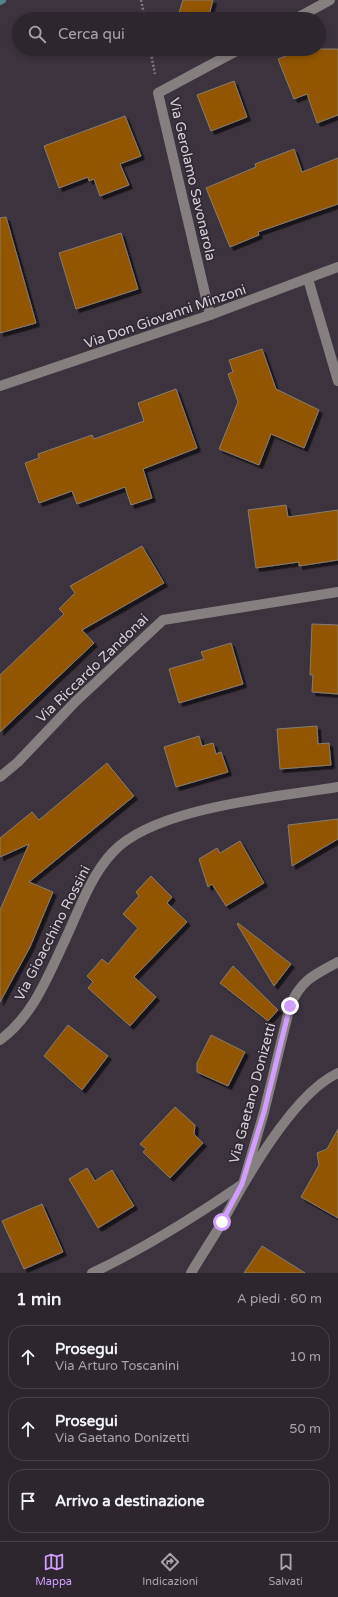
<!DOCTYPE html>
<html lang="it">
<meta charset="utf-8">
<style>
body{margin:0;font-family:"Varela Round",sans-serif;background:#352e36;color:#f1f3f6}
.stop{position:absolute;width:12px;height:12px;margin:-9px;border:3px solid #d19dfe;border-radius:50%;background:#fff}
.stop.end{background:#d19dfe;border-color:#fff;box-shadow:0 1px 4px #0008}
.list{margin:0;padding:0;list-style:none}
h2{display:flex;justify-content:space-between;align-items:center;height:52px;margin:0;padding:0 16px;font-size:17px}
h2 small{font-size:13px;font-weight:400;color:#a7a5aa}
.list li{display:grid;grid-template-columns:26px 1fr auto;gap:12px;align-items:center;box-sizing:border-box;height:64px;margin:0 8px 8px;padding:0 8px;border:1px solid #48434a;border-radius:16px}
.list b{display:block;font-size:15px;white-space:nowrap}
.list p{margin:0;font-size:13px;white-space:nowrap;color:#a7a5aa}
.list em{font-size:13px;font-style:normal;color:#a7a5aa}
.icon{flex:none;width:22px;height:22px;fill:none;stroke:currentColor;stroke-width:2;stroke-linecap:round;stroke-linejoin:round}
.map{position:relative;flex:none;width:338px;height:1273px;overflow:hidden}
.search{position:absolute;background:#2d262e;box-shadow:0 2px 6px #0003;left:12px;right:12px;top:12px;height:44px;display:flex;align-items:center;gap:10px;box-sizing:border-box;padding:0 14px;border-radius:22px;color:#a7a5aa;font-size:15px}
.sheet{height:268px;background:#2d262e}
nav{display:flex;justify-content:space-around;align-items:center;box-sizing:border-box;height:56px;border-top:1px solid #48434a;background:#2d262e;font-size:11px;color:#a7a5aa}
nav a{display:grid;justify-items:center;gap:2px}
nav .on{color:#d19dfe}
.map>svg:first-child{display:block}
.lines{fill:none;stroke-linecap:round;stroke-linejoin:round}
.stream{stroke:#538489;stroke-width:8}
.building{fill:#925603;stroke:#877c71;filter:url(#shadow)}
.path{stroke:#7f7881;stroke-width:2.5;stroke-dasharray:2 2;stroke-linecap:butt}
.minor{stroke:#867f7f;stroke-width:10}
.route{stroke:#d19dfe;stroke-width:5}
.labels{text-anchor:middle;stroke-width:3.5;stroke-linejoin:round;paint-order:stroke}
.street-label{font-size:14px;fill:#d7d2d9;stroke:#312934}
</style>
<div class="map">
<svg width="338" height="1273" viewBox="0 0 338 1273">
<defs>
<filter id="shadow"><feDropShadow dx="3.5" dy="3.5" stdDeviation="0" flood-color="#0009"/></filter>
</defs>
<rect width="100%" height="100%" fill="#3c333e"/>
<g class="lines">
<path class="stream" d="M0,1L2,0"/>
</g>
<g class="building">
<path d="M183,0H213L208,19H177Z"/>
<path d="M304,49H338V115L317,123L307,94L294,99L278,59Z"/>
<path d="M234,81L247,117L211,131L197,95Z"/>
<path d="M125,116L141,156L120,164L129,185L100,196L94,179L89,181L88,177L59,188L44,146Z"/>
<path d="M294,149L302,172L338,158V204L258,232L259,235L230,247L206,188L256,167L255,164Z"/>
<path d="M6,217L36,323L0,333V218Z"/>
<path d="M121,233L138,289L76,309L59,253Z"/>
<path d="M262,349L276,389L319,410L304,448L271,434L259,465L219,449L238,402L228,374L233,372L229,360Z"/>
<path d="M176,389L197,448L143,469L152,498L131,505L125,487L77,504L72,491L39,503L25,463L39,458L38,454L92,435L94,439L144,421L138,403Z"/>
<path d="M286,505L288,517L338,510V560L299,566V562L256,568L248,510Z"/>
<path d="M142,546L164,583L82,630L94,643L0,732V675L64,614L59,609L75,593L70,586Z"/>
<path d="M312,624L338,625V694L312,692L313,675H310Z"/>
<path d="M231,643L243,684L179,703L169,669L204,659L201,652Z"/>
<path d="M317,726L318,744L329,743L331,765L280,769L277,729Z"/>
<path d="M199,736L202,746L213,743L216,754L221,752L228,772L176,787L164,747Z"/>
<path d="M107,763L134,796L29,882L53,892L30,947L0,1002V910L29,844L0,857V838L32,812L39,820Z"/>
<path d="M338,819V839L292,866L288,825Z"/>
<path d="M240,841L264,883L226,906L212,884L208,887L199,859L217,848L220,853Z"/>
<path d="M151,876L172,897L167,903L187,922L134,977L156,997L130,1026L88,988L93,982L87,976L102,959L108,964L138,928L123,914L139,896L136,892Z"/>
<path d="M238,923L291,964L274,986L237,924Z"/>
<path d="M233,966L278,1010L268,1021L220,983Z"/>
<path d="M68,1025L108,1056L82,1090L44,1056Z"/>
<path d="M211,1035L245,1052L228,1086L197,1072V1063Z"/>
<path d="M175,1107L195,1125L194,1134L203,1143L170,1178L143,1152L146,1149L140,1144Z"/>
<path d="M338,1129V1218L301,1197L319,1165L317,1153L327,1149Z"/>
<path d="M87,1168L95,1181L112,1170L134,1206L98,1228L69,1179Z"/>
<path d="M42,1204L63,1252L24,1269L2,1221Z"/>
<path d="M262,1246L305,1273H244Z"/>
</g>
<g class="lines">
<g class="path">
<path d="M141,0L145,19"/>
<path d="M150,49L155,74"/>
</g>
<g class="minor">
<path d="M295,19L330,0"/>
<path d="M308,279L338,381"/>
<path d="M210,315L158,93L240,49"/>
<path d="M0,386L210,315L338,267"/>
<path d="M0,777L18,762L76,701L163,620L338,592"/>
<path d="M0,1040C33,1016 48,976 65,940C79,910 90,877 112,853C153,807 278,797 338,787"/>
<path d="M243,1184L264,1112L290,1006C301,980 314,975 338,962"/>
<path d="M92,1273C145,1248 193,1218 241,1185"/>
<path d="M191,1273C201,1256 213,1238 223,1221C246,1178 294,1093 338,1073"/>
</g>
</g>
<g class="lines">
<path class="route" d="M222,1222L242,1184L264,1112L290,1006"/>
</g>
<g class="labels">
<g class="street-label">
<text transform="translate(193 179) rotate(77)" y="5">Via Gerolamo Savonarola</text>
<text transform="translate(165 316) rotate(-19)" y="5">Via Don Giovanni Minzoni</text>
<text transform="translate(92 668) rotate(-44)" y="5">Via Riccardo Zandonai</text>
<text transform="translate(52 933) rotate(-63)" y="5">Via Gioacchino Rossini</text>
<text transform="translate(252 1093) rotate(-75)" y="5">Via Gaetano Donizetti</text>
</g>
</g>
</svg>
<div class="stop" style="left:222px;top:1222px"></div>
<div class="stop end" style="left:290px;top:1006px"></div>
<div class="search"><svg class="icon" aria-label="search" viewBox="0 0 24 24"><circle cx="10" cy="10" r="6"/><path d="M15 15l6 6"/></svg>Cerca qui</div>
</div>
<section class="sheet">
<h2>1 min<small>A piedi · 60 m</small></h2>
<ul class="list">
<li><svg class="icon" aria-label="ahead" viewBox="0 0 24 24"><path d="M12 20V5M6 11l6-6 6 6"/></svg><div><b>Prosegui</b><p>Via Arturo Toscanini</p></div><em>10 m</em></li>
<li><svg class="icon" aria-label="ahead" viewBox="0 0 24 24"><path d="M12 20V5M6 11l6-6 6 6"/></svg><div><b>Prosegui</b><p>Via Gaetano Donizetti</p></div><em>50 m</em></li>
<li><svg class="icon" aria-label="arrive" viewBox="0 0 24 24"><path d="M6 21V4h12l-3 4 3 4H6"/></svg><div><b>Arrivo a destinazione</b></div></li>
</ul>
</section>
<nav>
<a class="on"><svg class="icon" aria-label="map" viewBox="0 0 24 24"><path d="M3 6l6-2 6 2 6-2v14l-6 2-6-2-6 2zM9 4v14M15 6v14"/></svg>Mappa</a>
<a><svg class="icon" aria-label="directions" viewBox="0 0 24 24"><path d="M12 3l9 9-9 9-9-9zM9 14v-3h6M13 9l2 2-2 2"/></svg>Indicazioni</a>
<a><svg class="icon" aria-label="saved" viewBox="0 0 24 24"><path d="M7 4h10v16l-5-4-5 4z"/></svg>Salvati</a>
</nav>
